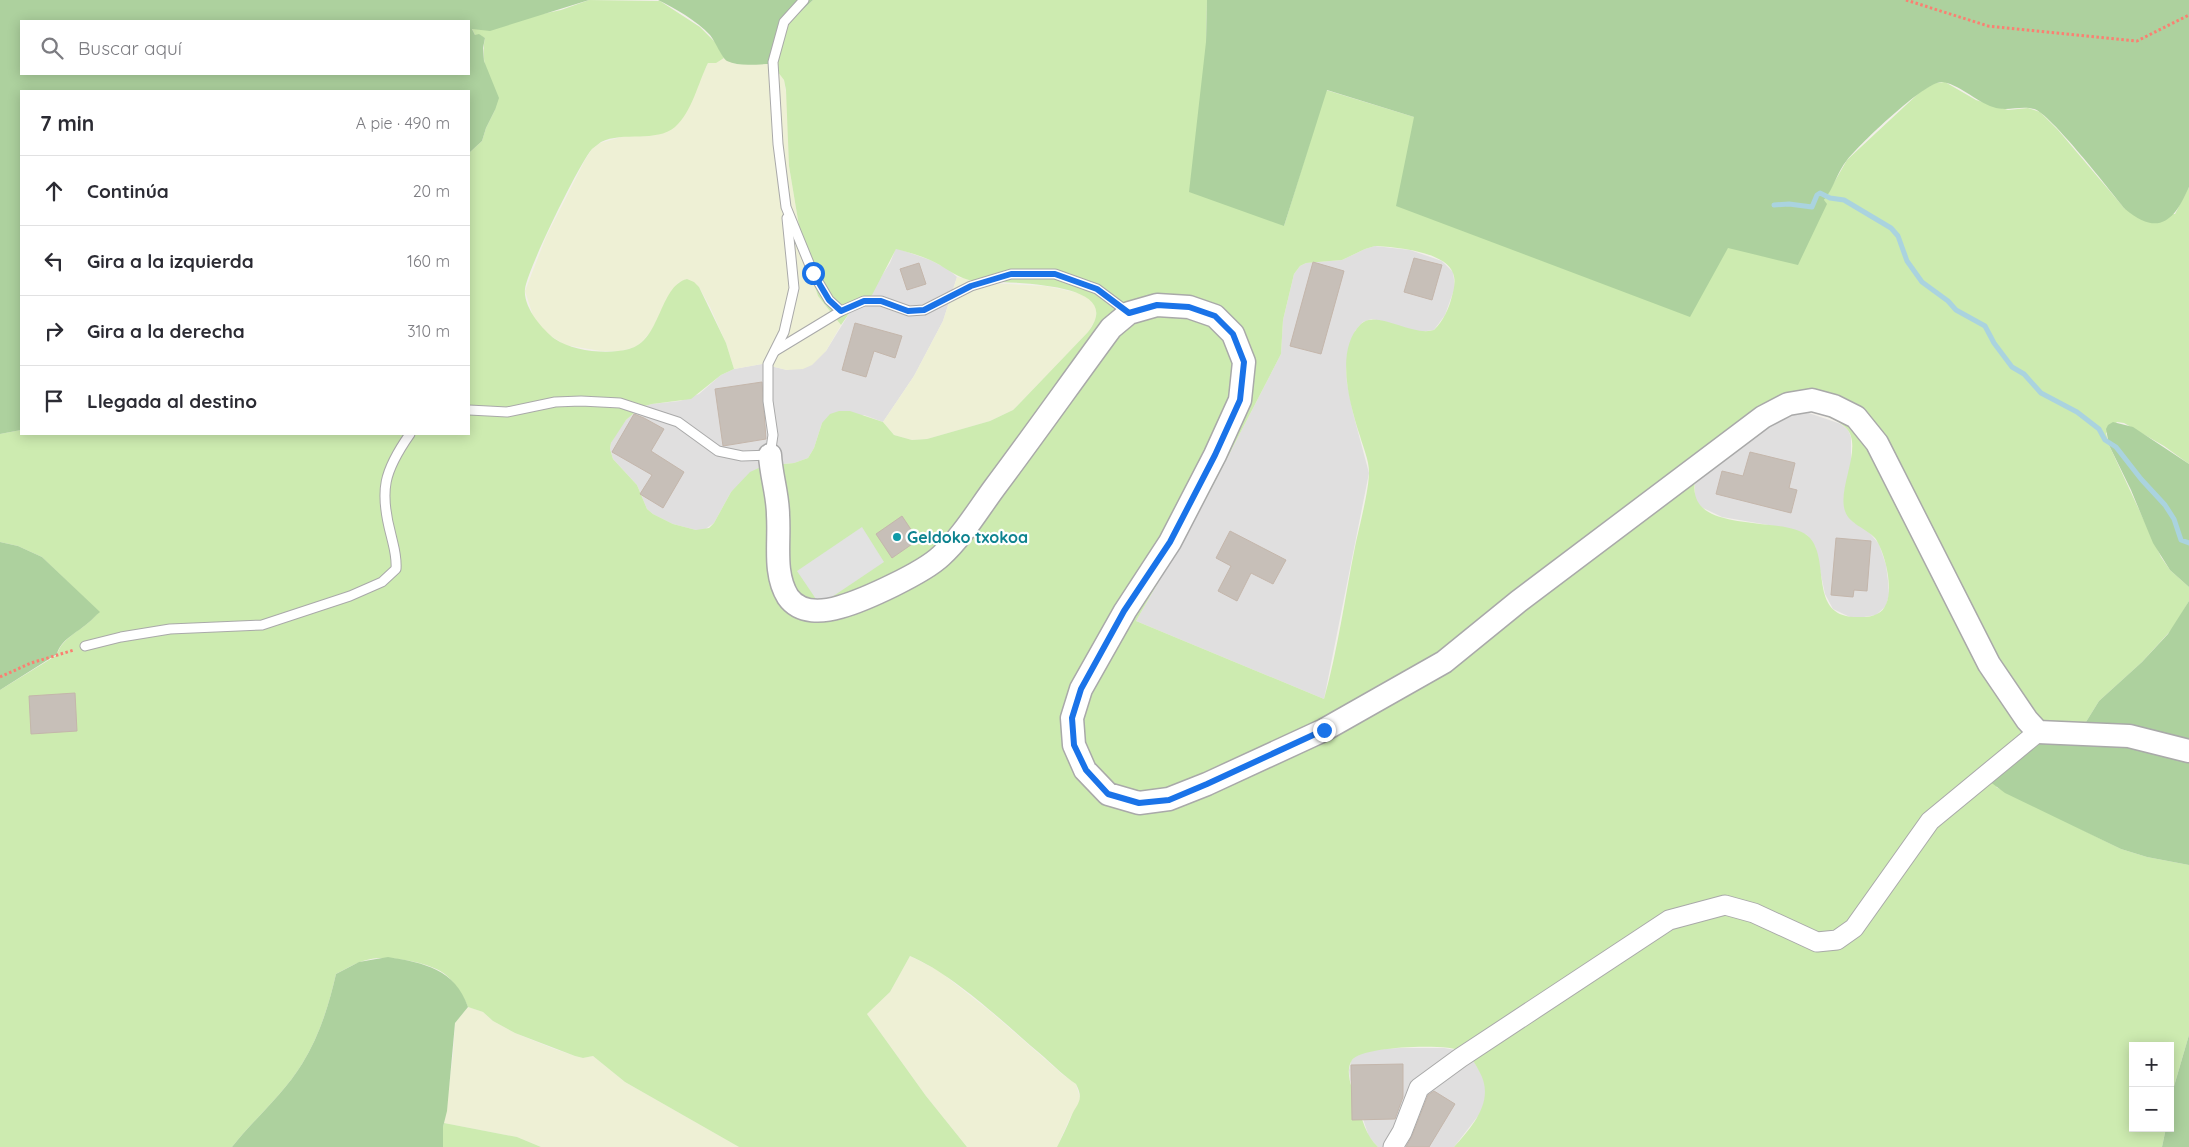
<!DOCTYPE html>
<html lang="es">
<meta charset="utf-8">
<style>
body{margin:0;font-family:Quicksand,sans-serif;background:#f2f2f3;color:#2b2b33}
.controls{position:absolute;right:15px;bottom:15px;display:grid;overflow:hidden;border-radius:0px;box-shadow:0 2px 12px #0003}
.controls button{width:45px;height:45px;display:grid;place-items:center;padding:0;border:0;border-bottom:1px solid #e1e1e2;background:#fff;color:#2b2b33;font:25px sans-serif}
.stop{position:absolute;width:15px;height:15px;margin:-11px;border:4px solid #1a73e8;border-radius:50%;background:#fff}
.stop.end{background:#1a73e8;border-color:#fff;box-shadow:0 1px 5px #0008}
.list{margin:0;padding:0;list-style:none}
h2{display:flex;justify-content:space-between;align-items:center;height:65px;margin:0;padding:0 20px;font-size:21px}
h2 small{font-size:16px;font-weight:400;color:#7c7c81}
.list li{display:grid;grid-template-columns:32px 1fr auto;gap:15px;align-items:center;box-sizing:border-box;height:70px;padding:0 20px;border-top:1px solid #e1e1e2}
.list b{display:block;font-size:19px;white-space:nowrap}
.list em{font-size:16px;font-style:normal;color:#7c7c81}
.icon{flex:none;width:28px;height:28px;fill:none;stroke:currentColor;stroke-width:2;stroke-linecap:round;stroke-linejoin:round}
.map{position:relative;flex:none;width:2189px;height:1147px;overflow:hidden}
.search{position:absolute;background:#fff;box-shadow:0 2px 12px #0003;left:20px;top:20px;width:450px;height:55px;display:flex;align-items:center;gap:12px;box-sizing:border-box;padding:0 18px;border-radius:0px;color:#7c7c81;font-size:19px}
.panel{position:absolute;background:#fff;box-shadow:0 2px 12px #0003;left:20px;top:90px;width:450px;height:345px;border-radius:0px}
.map>svg:first-child{display:block}
.residential{fill:#e0dfdf}
.farmland{fill:#eef0d5}
.grass{fill:#cdebb0;fill-rule:evenodd}
.forest{fill:#add19e;fill-rule:evenodd}
.parking{fill:#e2e2e2}
.lines{fill:none;stroke-linecap:round;stroke-linejoin:round}
.stream{stroke:#aad3df;stroke-width:5}
.building{fill:#c7bfb8;stroke:#c4b6ab}
.service-casing{stroke:#a9a9a9;stroke-width:11}
.minor-casing{stroke:#a9a9a9;stroke-width:21}
.tertiary-casing{stroke:#a9a9a9;stroke-width:25}
.path{stroke:#fa8072;stroke-width:3;stroke-dasharray:2.5 2.5;stroke-linecap:butt}
.service{stroke:#fff;stroke-width:9}
.minor{stroke:#fff;stroke-width:19}
.tertiary{stroke:#fff;stroke-width:22}
.route{stroke:#1a73e8;stroke-width:6}
.culture-dot{fill:#0f9aa8;stroke:#fff;stroke-width:2}
.labels{text-anchor:middle;stroke-width:4.5;stroke-linejoin:round;paint-order:stroke}
.culture-label{font-size:16px;font-weight:bold;fill:#0d838f;stroke:#fff;text-anchor:start}
</style>
<div class="map">
<svg width="2189" height="1147" viewBox="0 0 2189 1147">
<rect width="100%" height="100%" fill="#f2efe9"/>
<g class="residential">
<path d="M1375,246L1410,250L1442,261L1453,272L1455,287L1445,315L1434,330L1419,332L1382,321L1371,319L1363,322L1355,331L1346,368L1347,383L1353,413L1369,473L1324,699L1136,621L1207,497L1281,354L1283,320L1294,274L1300,266L1306,263L1342,260L1365,249Z"/>
<path d="M896,248L930,260L948,269L957,277L943,321L914,376L883,422L864,415L822,423L814,448L808,458L794,463L763,466L731,492L714,523L704,530H696L673,524L653,514L647,509L637,485L613,459L610,449L611,443L618,430L626,420L641,407L652,404L680,401L699,394L721,375L734,369L762,364L787,370L826,351L850,312L865,302L890,263Z"/>
<path d="M1797,409L1841,424L1848,430L1851,437V520L1868,531L1879,544L1886,565L1888,581L1889,595L1886,606L1876,615L1864,617H1850L1833,609L1825,594L1815,546L1807,535L1791,529L1722,517L1701,507L1695,499V481L1704,465Z"/>
<path d="M1399,1048H1444L1462,1051L1473,1060L1483,1077L1486,1090L1484,1105L1478,1116L1454,1147H1378L1369,1137L1350,1080L1349,1070L1351,1061L1357,1054L1371,1050Z"/>
</g>
<g class="farmland">
<path d="M724,58L736,64H770L780,74L784,80L788,104L789,166L803,250L818,296L841,325L826,351L812,365L803,369L787,370L762,364L734,369L726,343L710,307L699,287L687,279L678,283L651,331L641,343L635,347L621,351H601L565,345L548,334L534,319L525,291L546,237L585,160L592,149L600,143L681,120L708,63L716,62Z"/>
<path d="M957,277L987,283L1045,286L1079,293L1093,301L1096,309V319L1088,332L1013,410L990,421L927,439L912,440L894,435L883,422L914,376L943,321Z"/>
<path d="M910,956L939,971L991,1012L1062,1074L1076,1084L1080,1098L1078,1107L1071,1116L1057,1147H967L926,1096L867,1014L890,992Z"/>
<path d="M468,1007L483,1012L493,1021L515,1033L552,1048L575,1056L583,1058L593,1056L625,1082L739,1147H541L517,1137L444,1123L453,1055L455,1023Z"/>
</g>
<g class="grass">
<path d="M589,0L660,1L700,27L716,43L724,58L716,63H708C698,83 692,112 675,127C656,143 623,131 601,142C598,144 595,147 592,149C579,164 527,270 525,289C523,307 542,329 555,339C573,351 607,355 629,349C661,341 659,286 687,279L694,282L699,287L726,343L734,369L721,375L691,399L652,404L641,407L626,420L611,443L610,449L613,459L637,485L647,509L653,514L673,524L696,530L709,528L714,523L731,492L750,472L763,466L794,463L808,458L814,448L822,423L830,414L839,411H850L883,422L894,435L912,440L927,439L990,421L1013,410L1019,404L1088,332C1131,277 994,284 969,280C954,276 944,266 930,260C919,255 907,252 896,249L872,295L850,312L841,325L818,296L803,250L789,166L786,90L784,80L775,68L784,28L813,0H1207L1206,42L1284,226L1326,90L1414,117L1728,248L1824,200L1847,160L1920,92L1935,83L1945,82L1976,100L2008,110L2028,108L2040,112L2058,130L2125,209L2175,214L2189,187V464L2164,446L2124,423L2117,422L2106,433L2109,445L2161,557L2170,570L2189,587V601L2173,628L2142,662L2099,701L2086,722L2070,731L1996,787L2121,849L2147,857L2189,865V1035L2170,1100V1046H2133V1128H2166L2162,1147H1454C1473,1126 1496,1100 1479,1071C1475,1063 1471,1056 1462,1051C1448,1043 1361,1046 1352,1060C1344,1072 1353,1091 1357,1103C1362,1119 1366,1136 1378,1147H1057C1062,1137 1067,1127 1071,1117C1076,1104 1085,1101 1076,1084C1064,1076 1055,1067 1044,1057C1006,1025 955,975 910,956L890,992L867,1014L926,1096L967,1147H739L625,1082L593,1056L583,1058L575,1056L515,1033L493,1021L483,1012L468,1007C464,997 455,983 446,975C433,963 389,955 371,959C359,961 347,968 336,974C329,1005 319,1037 302,1064C283,1095 254,1119 232,1147H0V690L57,655C61,640 76,633 88,623C92,620 96,615 99,612L42,557L18,546L0,542V434L21,430V434H469V153L482,141L486,128L495,110C490,87 480,61 485,38L475,35L472,29L561,10ZM1375,246C1394,247 1445,251 1453,273C1456,281 1454,289 1452,296C1449,309 1443,321 1434,330C1412,337 1376,309 1361,324C1334,350 1350,405 1360,436C1363,447 1369,460 1369,472C1369,491 1359,527 1355,547C1345,597 1338,649 1324,699L1136,621L1207,497L1281,354L1283,320L1294,274L1300,266L1306,263L1342,260L1365,249ZM1787,408C1805,410 1835,415 1847,429C1863,448 1837,488 1845,511C1849,524 1866,528 1875,538C1886,553 1899,604 1877,614C1870,618 1862,617 1854,617C1809,615 1830,560 1810,538C1799,526 1776,526 1760,524C1733,520 1689,519 1695,481Z"/>
<path d="M444,1123L517,1137L541,1147H443V1127Z"/>
</g>
<g class="forest">
<path d="M0,0H589L490,31L472,29L475,35L479,34L485,38L483,48L484,61L499,98L495,110L486,128L482,141L469,153V91H21V430L0,434ZM21,21H469V74H21Z"/>
<path d="M658,0H813L784,28L770,64C757,64 739,67 727,61C722,58 715,41 710,35C697,21 675,8 658,0Z"/>
<path d="M1207,0H2189V187C2174,221 2159,237 2125,209C2111,192 2050,113 2034,109C2021,105 2007,112 1993,107C1977,102 1957,83 1942,82C1925,81 1859,145 1847,160C1837,172 1834,188 1824,200L1827,204L1798,265L1728,248L1690,317L1396,206L1414,117L1327,90L1284,226L1189,192L1206,42Z"/>
<path d="M2113,422L2133,427L2189,464V587L2170,570L2153,543L2131,490L2109,445L2106,429L2108,425Z"/>
<path d="M0,542L18,546L42,557L100,612C96,615 92,620 88,623C77,633 61,639 57,654L0,690Z"/>
<path d="M2189,601V865L2147,857L2121,849L2005,793L1989,781L1990,763L2070,731L2086,722L2099,701L2142,662L2168,634Z"/>
<path d="M388,957C424,963 455,969 468,1007L455,1023L447,1111L443,1127V1147H232C254,1119 283,1095 302,1064C319,1037 329,1005 336,974L359,962Z"/>
<path d="M2189,1035V1147H2162L2166,1128H2170V1100Z"/>
</g>
<path class="parking" d="M862,527L884,562L820,605L797,571Z"/>
<g class="lines">
<path class="stream" d="M1774,205L1789,204L1812,207L1817,195L1820,193L1830,198L1844,200L1891,228L1898,236L1907,261L1922,282L1948,301L1956,310L1985,326L1994,343L2012,367L2024,374L2041,393L2077,412L2099,429L2105,440L2116,447L2141,479L2165,505L2174,519L2181,540L2189,543"/>
</g>
<g class="building">
<path d="M1414,258L1442,265L1432,300L1404,292Z"/>
<path d="M1313,262L1344,271L1321,354L1290,346Z"/>
<path d="M919,263L926,284L907,290L900,269Z"/>
<path d="M855,323L902,336L895,358L874,351L866,377L842,370Z"/>
<path d="M762,382L766,439L723,446L715,389Z"/>
<path d="M634,414L644,418L664,429L651,451L684,472L663,508L640,494L652,475L612,452Z"/>
<path d="M1750,452L1795,463L1789,488L1797,490L1791,513L1716,494L1722,471L1743,476Z"/>
<path d="M902,516L918,540L892,558L876,534Z"/>
<path d="M1230,531L1286,560L1273,584L1251,573L1237,601L1218,591L1231,566L1216,558Z"/>
<path d="M1836,538L1871,541L1867,591L1854,590L1853,597L1831,595Z"/>
<path d="M75,693L77,731L31,734L29,696Z"/>
<path d="M1403,1064V1097L1395,1119L1352,1120L1351,1065Z"/>
<path d="M1434,1091L1455,1104L1429,1147H1406L1412,1136L1428,1095Z"/>
</g>
<g class="lines">
<defs>
<g id="service">
<path d="M804,0L784,22L773,62L778,144L786,207L813,273L829,300L841,311L864,301H881L909,311L924,310L971,286L1011,274H1055L1097,289L1129,313"/>
<path d="M775,351L841,311"/>
<path d="M469,410L507,412L555,402L581,401L620,403L678,422L718,451L742,456L770,455L773,435L768,401V364L784,332L794,288L787,218"/>
<path d="M85,646L121,637L170,629L262,625L350,596L382,582L396,569C397,556 394,548 391,535C379,490 384,471 410,434"/>
</g>
<path id="minor" d="M1393,1147L1402,1132L1419,1088L1460,1058L1669,920L1725,905L1754,913L1817,942L1837,940L1854,928L1930,821L2038,732"/>
<path id="tertiary" d="M770,455C771,475 778,495 778,515C780,542 773,573 788,597C800,614 823,612 840,607C865,600 923,573 941,556C962,537 978,510 995,487C1034,435 1072,381 1111,328L1129,313L1157,305L1189,307L1215,316L1233,334L1244,362L1240,400L1215,455L1170,542L1125,611L1081,689L1072,718L1074,745L1085,770L1108,794L1139,803L1169,799L1207,784L1324,730L1444,662L1519,601L1763,417L1788,404L1812,400L1834,406L1856,417L1877,443L1989,664L2027,720L2038,732L2129,736L2189,751"/>
</defs>
<use href="#service" class="service-casing"/>
<use href="#minor" class="minor-casing"/>
<use href="#tertiary" class="tertiary-casing"/>
<g class="path">
<path d="M1906,0L1988,26L2137,41L2189,15"/>
<path d="M0,677L31,663L74,650"/>
</g>
<use href="#service" class="service"/>
<use href="#minor" class="minor"/>
<use href="#tertiary" class="tertiary"/>
</g>
<g class="lines">
<path class="route" d="M813,273L829,300L841,311L864,301H881L908,311L924,310L971,286L1011,274H1055L1097,289L1129,313L1157,305L1189,307L1215,316L1233,334L1244,362L1240,400L1215,455L1170,542L1124,611L1081,689L1072,718L1074,745L1086,770L1108,794L1139,803L1169,800L1207,784L1324,730"/>
</g>
<circle class="culture-dot" cx="897" cy="537" r="5"/>
<g class="labels">
<g class="culture-label">
<text x="907" y="543">Geldoko txokoa</text>
</g>
</g>
</svg>
<div class="controls">
<button>+</button>
<button>−</button>
</div>
<div class="stop" style="left:813px;top:273px"></div>
<div class="stop end" style="left:1324px;top:730px"></div>
<div class="search"><svg class="icon" aria-label="search" viewBox="0 0 24 24"><circle cx="10" cy="10" r="6"/><path d="M15 15l6 6"/></svg>Buscar aquí</div>
<section class="panel">
<h2>7 min<small>A pie · 490 m</small></h2>
<ul class="list">
<li><svg class="icon" aria-label="ahead" viewBox="0 0 24 24"><path d="M12 20V5M6 11l6-6 6 6"/></svg><div><b>Continúa</b></div><em>20 m</em></li>
<li><svg class="icon" aria-label="left" viewBox="0 0 24 24"><path d="M17 20v-9H6M10 6l-5 5 5 5"/></svg><div><b>Gira a la izquierda</b></div><em>160 m</em></li>
<li><svg class="icon" aria-label="right" viewBox="0 0 24 24"><path d="M7 20v-9h11M14 6l5 5-5 5"/></svg><div><b>Gira a la derecha</b></div><em>310 m</em></li>
<li><svg class="icon" aria-label="arrive" viewBox="0 0 24 24"><path d="M6 21V4h12l-3 4 3 4H6"/></svg><div><b>Llegada al destino</b></div></li>
</ul>
</section>
</div>
